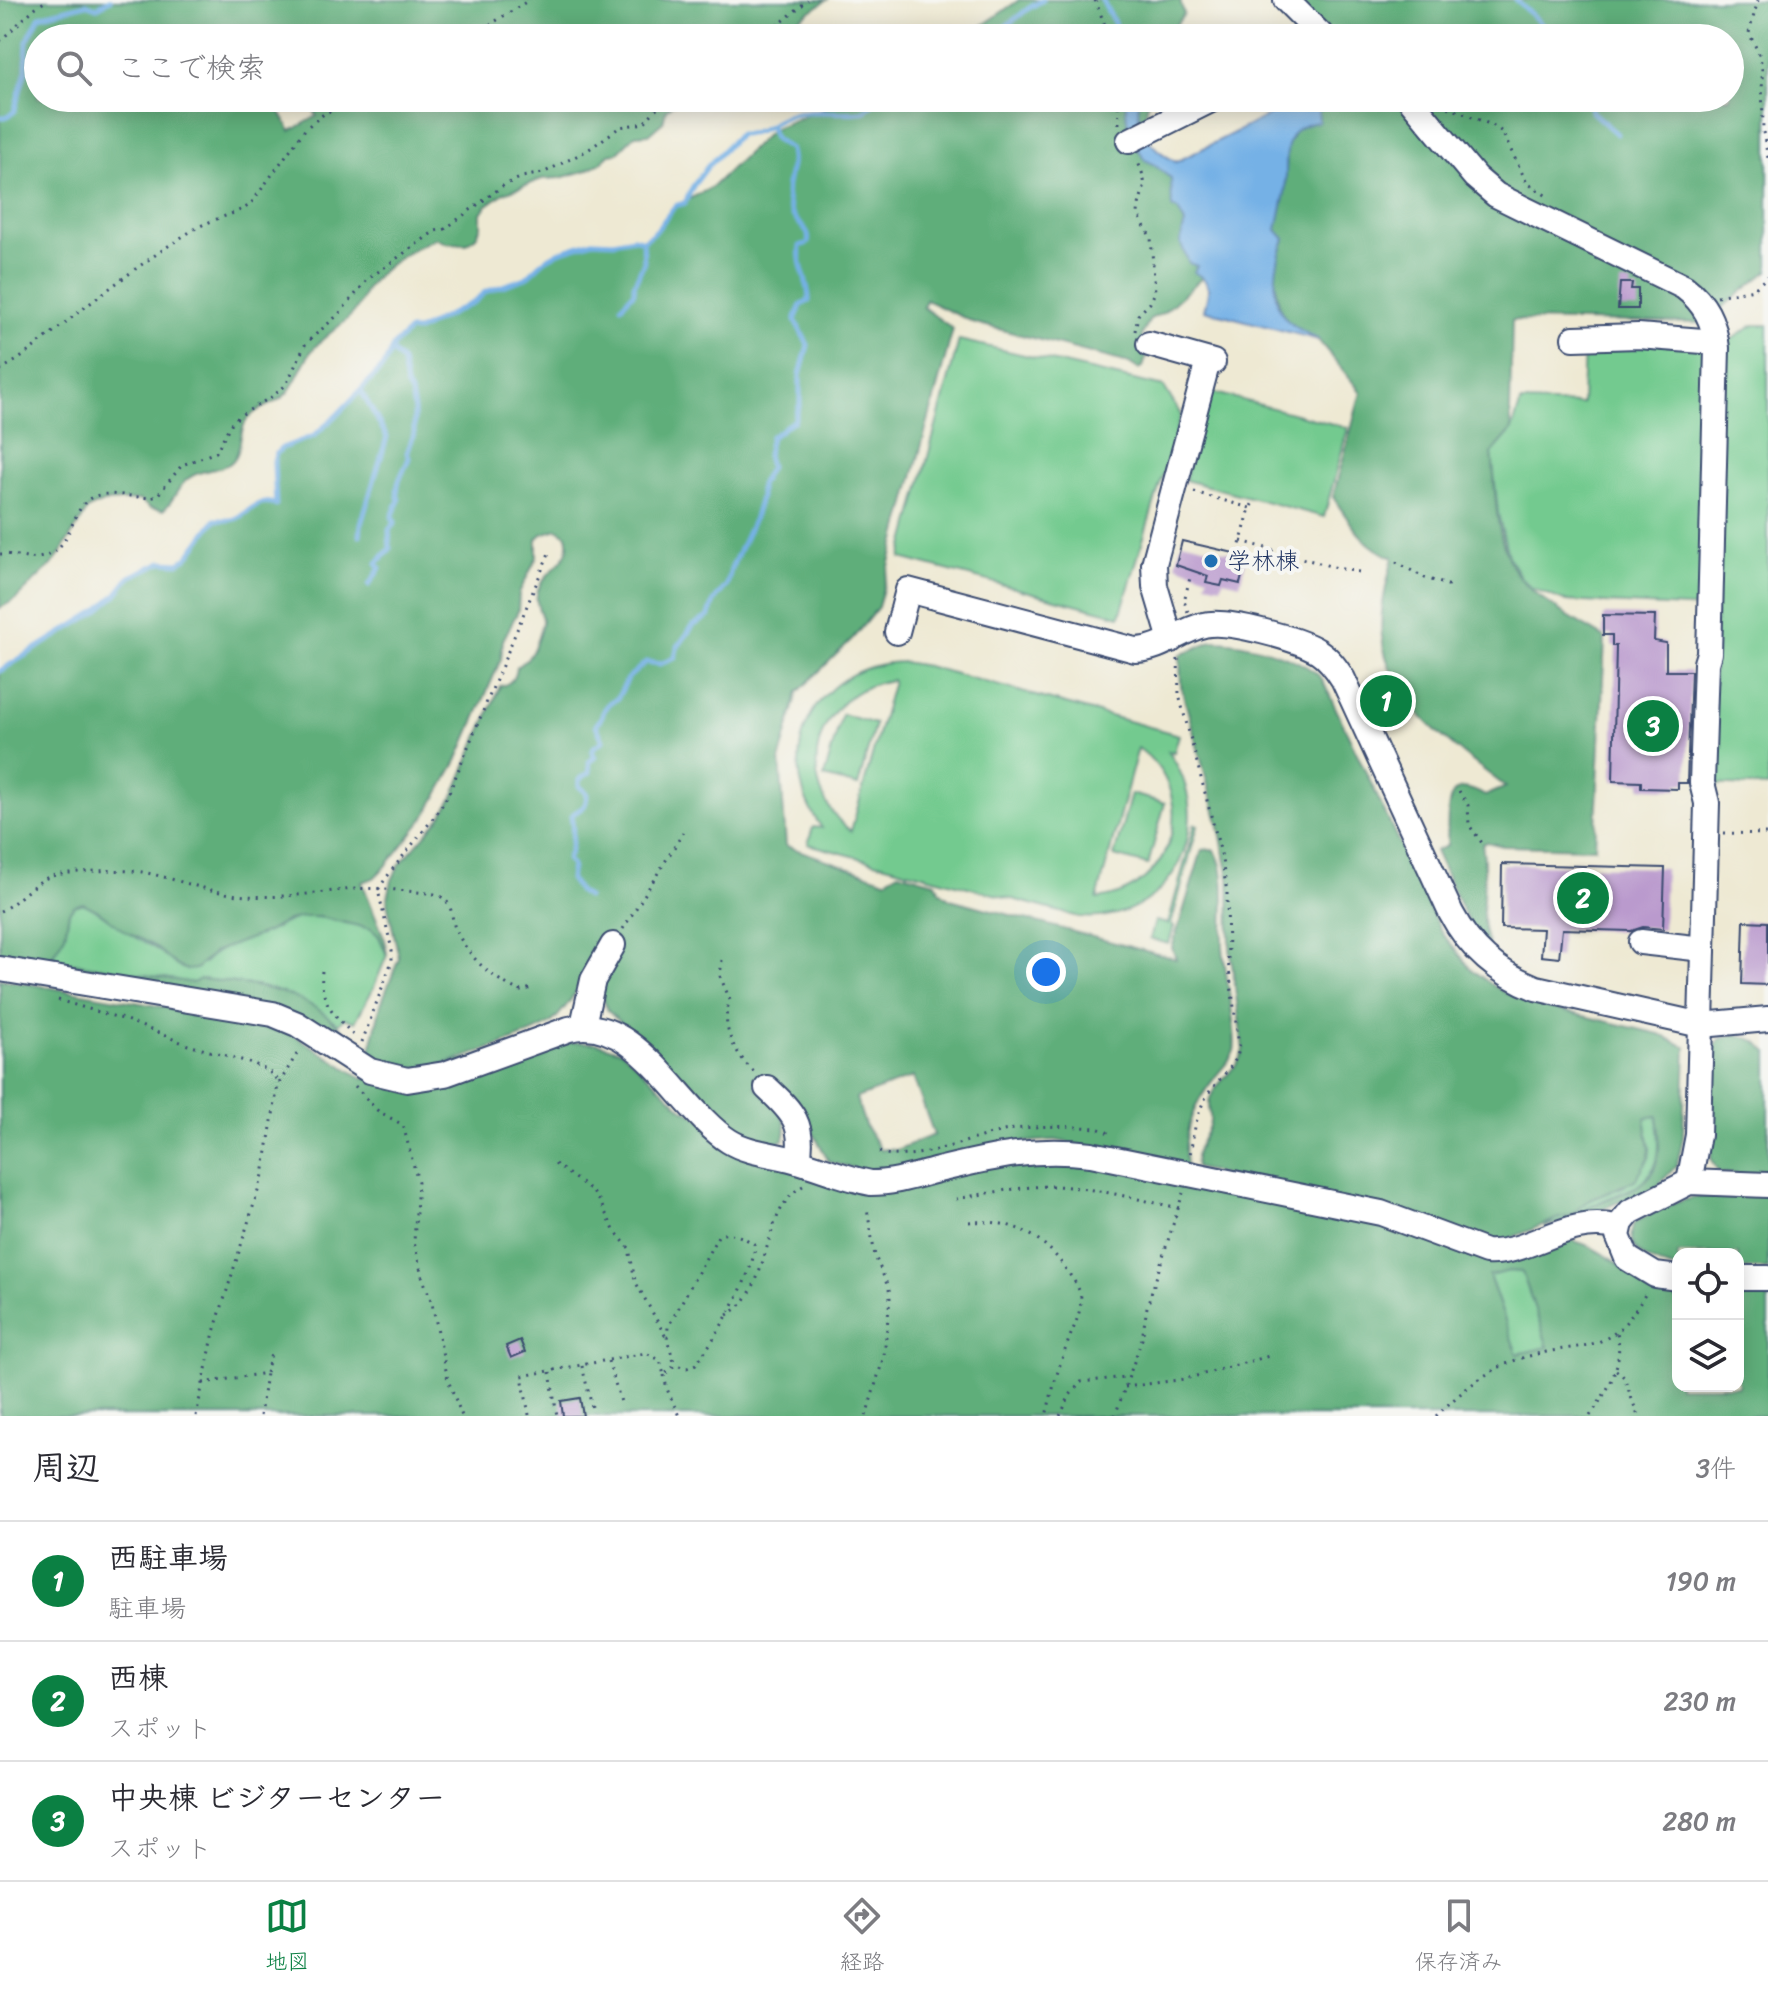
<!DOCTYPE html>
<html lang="ja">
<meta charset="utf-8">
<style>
body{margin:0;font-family:Sriracha,"Klee One",sans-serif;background:#f2f2f3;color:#2b2b33}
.controls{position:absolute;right:24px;bottom:24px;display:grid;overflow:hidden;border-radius:16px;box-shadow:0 4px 20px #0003}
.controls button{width:72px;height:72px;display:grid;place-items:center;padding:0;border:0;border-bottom:2px solid #e1e1e2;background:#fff;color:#2b2b33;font:40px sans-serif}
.you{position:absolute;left:1046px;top:972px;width:28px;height:28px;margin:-20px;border:6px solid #fff;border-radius:50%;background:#1a73e8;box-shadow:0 0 0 12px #1a73e833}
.badge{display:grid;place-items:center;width:52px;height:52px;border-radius:50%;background:#0b8043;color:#fff;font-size:26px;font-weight:700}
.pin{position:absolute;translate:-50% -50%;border:4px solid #fff;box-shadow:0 2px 8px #0006}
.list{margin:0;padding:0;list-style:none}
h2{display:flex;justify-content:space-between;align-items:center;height:104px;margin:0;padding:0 32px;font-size:34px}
h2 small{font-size:26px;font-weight:400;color:#7c7c81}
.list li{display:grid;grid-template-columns:52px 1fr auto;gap:24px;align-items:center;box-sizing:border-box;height:120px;padding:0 32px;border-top:2px solid #e1e1e2}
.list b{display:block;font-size:30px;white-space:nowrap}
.list p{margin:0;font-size:26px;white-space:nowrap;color:#7c7c81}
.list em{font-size:26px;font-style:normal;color:#7c7c81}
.icon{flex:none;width:44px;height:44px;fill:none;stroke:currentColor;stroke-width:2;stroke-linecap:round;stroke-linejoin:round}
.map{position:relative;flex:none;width:1768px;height:1416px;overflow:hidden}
.search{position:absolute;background:#fff;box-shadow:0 4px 20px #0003;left:24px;right:24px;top:24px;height:88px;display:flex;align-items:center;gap:20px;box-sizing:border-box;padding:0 28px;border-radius:44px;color:#7c7c81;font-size:30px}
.sheet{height:464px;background:#fff}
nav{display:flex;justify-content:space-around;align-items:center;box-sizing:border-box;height:112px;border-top:2px solid #e1e1e2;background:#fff;font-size:22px;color:#7c7c81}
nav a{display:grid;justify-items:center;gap:4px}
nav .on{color:#0b8043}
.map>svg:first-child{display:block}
.green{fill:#73ca8f;stroke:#477c76;stroke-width:2;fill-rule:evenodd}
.forest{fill:#5eae7a;stroke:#3c6e6c;stroke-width:2;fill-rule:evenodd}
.water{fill:#74b1e6;stroke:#4870a2;stroke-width:2}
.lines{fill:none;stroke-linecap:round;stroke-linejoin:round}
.stream{stroke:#74b1e6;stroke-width:5}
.building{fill:#ba9acd}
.minor-casing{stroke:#3b4b70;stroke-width:28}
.path{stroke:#3b4b70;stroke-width:3;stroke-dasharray:2 6;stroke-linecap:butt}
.minor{stroke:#fff;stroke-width:24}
.poi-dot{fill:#1f6fb2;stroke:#f6f6f2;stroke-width:3}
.labels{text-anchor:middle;stroke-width:8;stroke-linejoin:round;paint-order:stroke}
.poi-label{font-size:24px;fill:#1b2f5e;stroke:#f6f6f2;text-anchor:start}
</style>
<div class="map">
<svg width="1768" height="1416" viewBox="0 0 1768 1416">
<rect width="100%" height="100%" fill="#f6f6f2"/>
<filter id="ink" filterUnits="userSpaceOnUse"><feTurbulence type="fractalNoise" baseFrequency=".0125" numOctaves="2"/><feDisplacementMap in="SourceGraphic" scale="16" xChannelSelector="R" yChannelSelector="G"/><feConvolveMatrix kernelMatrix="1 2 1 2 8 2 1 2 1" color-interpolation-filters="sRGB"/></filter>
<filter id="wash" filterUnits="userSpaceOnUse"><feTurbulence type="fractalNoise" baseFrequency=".006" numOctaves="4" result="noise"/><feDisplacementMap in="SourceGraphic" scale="32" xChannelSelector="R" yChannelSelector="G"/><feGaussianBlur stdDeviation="1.8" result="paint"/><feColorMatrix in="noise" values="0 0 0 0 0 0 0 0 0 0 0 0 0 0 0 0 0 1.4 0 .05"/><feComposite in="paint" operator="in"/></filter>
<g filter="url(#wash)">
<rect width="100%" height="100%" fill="#eee9d3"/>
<g class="green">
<path d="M1754,325H1768V787L1711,784L1721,346Z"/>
<path d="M959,340L1164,387L1181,415L1120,616L901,558Z"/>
<path d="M1584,342H1707L1706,608L1564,601L1532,588L1521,578L1508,556L1498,513L1492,453L1512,430L1521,402L1582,404Z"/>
<path d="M1208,391L1348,428L1324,517L1185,480Z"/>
<path d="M903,662L927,666L1179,735L1174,752L1168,751C1221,824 1172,925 1079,917L808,844L813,827L822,828C769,757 813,664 903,662ZM892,680L893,681L851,831C789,783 815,691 892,680ZM1138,748C1202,794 1174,890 1097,899Z"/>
<path d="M842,714L875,724L858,786L824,777Z"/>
<path d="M1131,794L1165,803L1148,865L1114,856Z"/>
<path d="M1195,824L1198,825L1171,925L1174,926L1169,944L1150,939L1155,921L1168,924Z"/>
<path d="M83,903C99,910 110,921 125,931C144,944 160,948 177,966L203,964C221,944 245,941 269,931C281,926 290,918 303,917C315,916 361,923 371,929C380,934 383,945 387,955L374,987L355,1022L344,1018L338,1024C286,986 261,986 200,979L193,983L50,960L65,935L69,912L74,906Z"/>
<path d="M1657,1116L1660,1158L1643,1184L1602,1201L1567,1221L1544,1227L1557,1219L1570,1216L1586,1202L1625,1186L1650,1149L1645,1117Z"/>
<path d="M1510,1271L1522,1272L1548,1347L1517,1355L1489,1275Z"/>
</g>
<g class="forest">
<path d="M0,0H827L770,38H38V98H292L279,111L291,131L317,116L307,98H687L672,104L666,110L663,122L649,134L635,135L617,153L609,154L601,163L585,171L560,178L542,179L504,193L486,206L481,213V226L476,237L466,244L446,243L436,238C411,249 383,266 367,288C363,295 361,303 356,310C345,324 327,333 315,347C302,361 299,379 287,393C276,406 257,406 247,420C237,432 244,454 229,464C217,471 201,469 189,478C177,486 174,502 163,510L150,508L139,500L104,502L88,509L56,560L16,599L0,608Z"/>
<path d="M1019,0H1180L1184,14L1166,38H965Z"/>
<path d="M1291,0H1768V271L1714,314L1506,196L1416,98H1730V38H1332Z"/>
<path d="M848,98H1149L1138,151L1165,157L1213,268L1163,313L1150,319L1142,335L1143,348L1146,358L1143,367L1138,369L1129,363L975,323L926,300L923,307L953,329L878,607L853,638L798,692L780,758L786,846L885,880L899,872L935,882L941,892L950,899L1176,959L1172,948L1202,850L1213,849C1230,867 1222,922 1223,946C1224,967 1238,1036 1234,1051C1231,1060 1222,1068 1216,1076C1194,1103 1182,1130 1186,1166L1055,1140L1011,1143L969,1154L873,1173L829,1162L809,1125L770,1080L755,1086C770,1101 792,1115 784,1139L778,1142L765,1144L733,1132L607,1010L602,994L610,934C592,963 577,997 553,1021C541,1033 435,1069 415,1070C399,1070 383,1065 369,1056L381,1004L399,958L387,902L392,880L399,865L439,819L452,799L500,686C511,684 515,678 516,667C520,664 528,660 530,655C534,650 543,625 542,619C540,610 535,604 537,594C542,569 575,563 567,535L557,529L542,534L537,539V557L519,593L518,611L503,640L501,659L457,761L425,817L386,866L374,878L362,882L385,940L387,955L379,936L371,929L320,917H303L288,920L267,932L214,952L196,969L187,970L177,966L154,946L126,932L97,910L83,903L74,906L69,912L65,935L50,959L193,983L200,979C254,985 308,989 346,1034L345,1047L329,1036L0,960V671L97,611L115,596L130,577L162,562L179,563L187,558L215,520C221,520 230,521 235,519C250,513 257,496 276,505L274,462L276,454L282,448L314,436L338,414L384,366L394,345L409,331H418L476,301L485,292L526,278L545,260L559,252L593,241L614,242L633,238L643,241L656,231L675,206L711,188L772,129ZM913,1077L934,1135L896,1150L880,1149L865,1125L856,1098Z"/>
<path d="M1317,98H1402L1470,180L1655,275L1706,323L1512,320L1510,411L1512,430L1492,453C1496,489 1494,535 1513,568C1530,597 1577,621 1605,638L1595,848L1503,846L1487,842L1482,844C1489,876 1476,912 1488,943L1486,946L1472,931L1435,851L1447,846C1449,815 1441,770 1485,796L1506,787C1456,748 1390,706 1382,637C1379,610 1387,583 1393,557C1365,549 1349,521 1333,497L1361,392L1319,341L1287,321L1280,309L1275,281L1276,262L1285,239L1276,230L1285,192L1287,146L1296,129L1305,123L1320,102Z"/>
<path d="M1212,641C1241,640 1303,657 1322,679L1441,932L1472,970L1495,987L1525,1002L1659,1034L1686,1047L1683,1137L1677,1165L1655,1189L1567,1221C1619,1181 1671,1204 1657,1116L1645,1118L1650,1149L1649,1158L1635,1180L1586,1202L1570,1216L1557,1219L1499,1243L1196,1168C1193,1145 1207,1140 1210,1121C1211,1108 1205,1106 1214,1091C1223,1076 1239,1067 1243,1050L1230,948L1229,878L1219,826L1181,686L1180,655Z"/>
<path d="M0,979L281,1027L362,1078L572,1042L596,1043L622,1051L683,1109L820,1178L1032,1160L1086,1164L1378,1222L1452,1249L1570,1240C1600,1246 1619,1268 1646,1280C1655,1284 1668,1284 1678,1286V1386H1738V1286H1768V1416H0ZM1509,1271L1522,1272L1548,1347L1517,1354L1489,1276Z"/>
<path d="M1736,1034L1756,1041L1768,1052V1176L1719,1173L1711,1160L1713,1050L1720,1039Z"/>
<path d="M1768,1192V1269H1738V1254H1678V1269C1655,1265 1622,1253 1634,1223C1685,1192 1711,1194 1768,1192Z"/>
</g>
<path class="water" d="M1126,98H1138C1137,130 1148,147 1176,162L1303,98H1317L1319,122C1277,126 1289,161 1285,192C1283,204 1279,217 1277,230L1285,239C1276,261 1268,299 1286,319C1294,328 1309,334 1319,340L1204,310C1209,291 1213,283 1194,272L1197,266L1189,263L1180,242L1185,223L1178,210L1172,207L1171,178C1160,172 1157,164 1145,160C1131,137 1125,126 1126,98Z"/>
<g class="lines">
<g class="stream">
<path d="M1102,0L1117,28L1119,38"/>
<path d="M1516,0L1556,38"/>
<path d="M991,38L1029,8L1043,0"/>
<path d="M1587,98L1592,112L1617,134"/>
<path d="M0,117H6L14,112L26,70L27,41L40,16L86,4L96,8L110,0"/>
<path d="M621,306L634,292V285L644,262L643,241"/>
<path d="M360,535L361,524L387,437L361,391"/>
<path d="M369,585L380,568L377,563L390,549L389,530L395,522L392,517L399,500C393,485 404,472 409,458L407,453L414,434V410L411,394L406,386L402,362L392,352"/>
<path d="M0,671L97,611L115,596L130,577L162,562L179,563L187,558L215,520C221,520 230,521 235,519C250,513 258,496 276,505L274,462L276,454L282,448L314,436L338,414L384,366L394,345L409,331H418L476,301L485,292L526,278L545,260L559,252L593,241L614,242L633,238L643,241L656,231L675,206L685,203L693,186L708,166L739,134C767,134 775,116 797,113C811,110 857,115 865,111C869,107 873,102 878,98"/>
<path d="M587,897L579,892L570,879L572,866L567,859C573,849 574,827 571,816C581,806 586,812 587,793L579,786V780L590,772L589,762L595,757L592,751L594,747L603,741L596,725C606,714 602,703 617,699L628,678L646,662L660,664L675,658L677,648L693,626L709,616L714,601L727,585L731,569L754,518L760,498V485L770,467L767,455L771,436C781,433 783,425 794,421L800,404V375L808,345L795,320L801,305L809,301C810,283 797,267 800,246L808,243C811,229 801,228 794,217C790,213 788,204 787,199C783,182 795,170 790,149L774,138L770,127"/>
</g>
</g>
<g id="blocks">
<g class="building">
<path d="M1620,283H1632L1631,289H1638V309H1618Z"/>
<path d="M1182,541L1247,556L1240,584L1223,580L1221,586L1206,583L1208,576L1176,565Z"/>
<path d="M1603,615L1655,616L1654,641L1666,643V671H1691L1687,783H1678V789L1641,788V782L1613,781L1616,646H1612V635H1603Z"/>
<path d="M1502,864L1665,868L1663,929L1643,927L1631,931L1562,929L1559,958L1541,956L1543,929L1501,928Z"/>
<path d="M1744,921L1768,922V985L1742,984Z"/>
<path d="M520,1340L525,1352L511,1358L506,1346Z"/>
<path d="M580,1398L583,1416H563L561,1401Z"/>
</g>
</g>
</g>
<g filter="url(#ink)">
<use href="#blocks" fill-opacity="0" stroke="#3b4b70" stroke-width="2"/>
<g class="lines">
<defs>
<g id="minor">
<path d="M1286,0L1324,38"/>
<path d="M1409,98L1475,177L1496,195L1684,287C1705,303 1714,321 1717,348L1710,618L1709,653L1706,663L1702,783L1707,803L1698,1135L1689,1182"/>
<path d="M1129,141L1215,98"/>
<path d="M1574,338L1638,336L1716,342"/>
<path d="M1149,344L1213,362"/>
<path d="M897,632L908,590L1135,650C1162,650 1180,630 1204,625C1227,619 1298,639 1318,651C1329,658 1336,668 1343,679L1451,913C1470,949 1497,973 1536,988L1701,1025L1768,1019"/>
<path d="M1171,640L1155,586L1154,564L1208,361"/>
<path d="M1641,942L1703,949"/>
<path d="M0,969L273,1014L297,1024L370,1071L407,1080L445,1074L569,1029C636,1012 680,1110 729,1141C748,1153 773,1154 794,1160C820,1167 844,1178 871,1183C894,1183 915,1176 938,1170C993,1157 1033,1147 1091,1154L1381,1213L1486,1252C1531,1255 1567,1214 1619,1228"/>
<path d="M583,1025L593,980L613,945"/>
<path d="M767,1088C793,1112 805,1125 798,1161"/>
<path d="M1678,1278L1655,1275L1627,1258L1618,1236L1621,1223L1630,1212L1689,1182L1768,1185"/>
<path d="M1738,1278H1768"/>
</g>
</defs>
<use href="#minor" class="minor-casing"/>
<g class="path">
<path d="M1095,0L1110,38"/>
<path d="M1758,0L1749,33L1760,56L1762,70L1763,132L1768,158"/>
<path d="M469,38L529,0"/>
<path d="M756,38L782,22L808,0"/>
<path d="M0,41L36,7L48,0"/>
<path d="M1118,98L1119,125"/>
<path d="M1441,104L1494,126L1502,132L1527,183L1550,198"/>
<path d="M1717,296L1754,289L1768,276"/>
<path d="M1135,331L1138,315L1150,303L1155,292L1151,238L1138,214C1140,185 1152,194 1137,160"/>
<path d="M0,370L19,359C76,315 132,268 193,230C213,218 232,216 250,205L306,128L325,113L369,98"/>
<path d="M1194,492L1250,508"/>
<path d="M1241,541L1337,568L1364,573"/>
<path d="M1238,552L1250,508L1255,499"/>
<path d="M0,554C13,553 25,560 37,558C72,554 69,513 89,499C106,487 143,502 157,496L182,465L216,452L230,425L239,416L273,396L286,385L306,343L338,315L368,279L435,231L445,229L504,185L522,177L543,173L588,150L620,127L644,123L662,102L670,98"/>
<path d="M1396,562L1425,578L1451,586"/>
<path d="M1188,612L1184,601L1191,574"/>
<path d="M1178,659L1179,695L1221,853L1227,893L1228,961L1239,1046C1239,1066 1214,1081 1205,1099C1196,1116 1193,1136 1190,1155"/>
<path d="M1459,791L1468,805L1469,825L1485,847"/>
<path d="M1724,833L1768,834"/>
<path d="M0,911C20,902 34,879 56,875C76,871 122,869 142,872C174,878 205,891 238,895C277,900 316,892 355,889C379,887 404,891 428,893C437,894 445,897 449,905C453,913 452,923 456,930C468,957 494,981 521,991L532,988"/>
<path d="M623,929L683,833"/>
<path d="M722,960L720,976L730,1000C719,1026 735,1054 755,1073"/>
<path d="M322,971C319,1002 335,1015 354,1036"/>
<path d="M58,1000L126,1020L188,1045L252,1063L268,1071L275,1077L278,1085"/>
<path d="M362,1042L392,961V950L378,890C399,857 429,829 448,795L549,553"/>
<path d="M355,1086L378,1111L403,1125L418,1182L414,1242L422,1276L432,1303L448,1380L462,1416"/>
<path d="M879,1152C915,1165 972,1136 1009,1130C1038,1125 1067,1126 1097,1128L1107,1132L1109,1139"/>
<path d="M555,1164L592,1191L599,1200L614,1230L629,1248L635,1281L667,1339"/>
<path d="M956,1199C989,1193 1022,1186 1056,1186C1098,1188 1139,1200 1180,1208"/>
<path d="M969,1222C1012,1219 1045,1236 1067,1271C1073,1279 1080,1288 1081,1298C1081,1315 1072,1330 1067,1345C1058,1368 1052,1392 1046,1416"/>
<path d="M727,1315C774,1291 759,1207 805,1185"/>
<path d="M608,1361L621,1402"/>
<path d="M582,1366L593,1411"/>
<path d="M1616,1370L1624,1377L1638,1416"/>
<path d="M550,1372L557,1416"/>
<path d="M664,1375L667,1389L679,1416"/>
<path d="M203,1383L266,1373L272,1350"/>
<path d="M1125,1387L1185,1379L1273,1355"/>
<path d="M529,1415L522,1376L646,1353L660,1360L664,1375L675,1365L687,1368L696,1364C712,1344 759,1267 754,1244C744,1237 728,1230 718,1236L668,1327L667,1339L675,1365"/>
<path d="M196,1416L214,1332L263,1175L278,1085L300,1049"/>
<path d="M260,1416L266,1373"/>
<path d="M866,1416L884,1356L890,1298L889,1289L875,1256L867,1209"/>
<path d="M1060,1416L1070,1395L1081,1382L1126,1377"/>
<path d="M1115,1416L1142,1339L1147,1307L1183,1193"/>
<path d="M1436,1416C1462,1391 1487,1369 1522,1358C1585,1339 1608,1360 1646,1293"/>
<path d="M1590,1416C1608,1389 1624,1367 1617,1332"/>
</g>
<use href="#minor" class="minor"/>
</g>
</g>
<circle class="poi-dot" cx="1211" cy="561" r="8"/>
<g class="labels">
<g class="poi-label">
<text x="1227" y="569">学林棟</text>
</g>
</g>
</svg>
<div class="controls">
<button><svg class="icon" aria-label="locate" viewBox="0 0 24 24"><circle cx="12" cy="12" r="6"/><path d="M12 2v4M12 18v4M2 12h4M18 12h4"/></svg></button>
<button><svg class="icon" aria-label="layers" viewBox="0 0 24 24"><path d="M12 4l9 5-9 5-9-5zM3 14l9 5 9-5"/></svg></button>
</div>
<div class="you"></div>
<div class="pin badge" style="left:1386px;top:701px">1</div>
<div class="pin badge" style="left:1583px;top:898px">2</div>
<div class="pin badge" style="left:1653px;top:726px">3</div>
<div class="search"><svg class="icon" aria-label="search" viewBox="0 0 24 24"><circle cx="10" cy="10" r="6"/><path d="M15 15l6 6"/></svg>ここで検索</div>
</div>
<section class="sheet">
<h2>周辺<small>3件</small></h2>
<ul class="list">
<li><span class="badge">1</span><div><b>西駐車場</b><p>駐車場</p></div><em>190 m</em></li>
<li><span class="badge">2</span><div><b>西棟</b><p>スポット</p></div><em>230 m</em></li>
<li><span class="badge">3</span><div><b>中央棟 ビジターセンター</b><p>スポット</p></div><em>280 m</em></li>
</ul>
</section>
<nav>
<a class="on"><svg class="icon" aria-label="map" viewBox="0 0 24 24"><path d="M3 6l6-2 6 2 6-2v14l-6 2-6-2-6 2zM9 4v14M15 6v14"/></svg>地図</a>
<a><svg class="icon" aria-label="directions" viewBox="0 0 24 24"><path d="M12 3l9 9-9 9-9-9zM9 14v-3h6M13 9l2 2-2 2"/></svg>経路</a>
<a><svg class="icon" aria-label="saved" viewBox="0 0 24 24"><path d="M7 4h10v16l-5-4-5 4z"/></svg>保存済み</a>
</nav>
